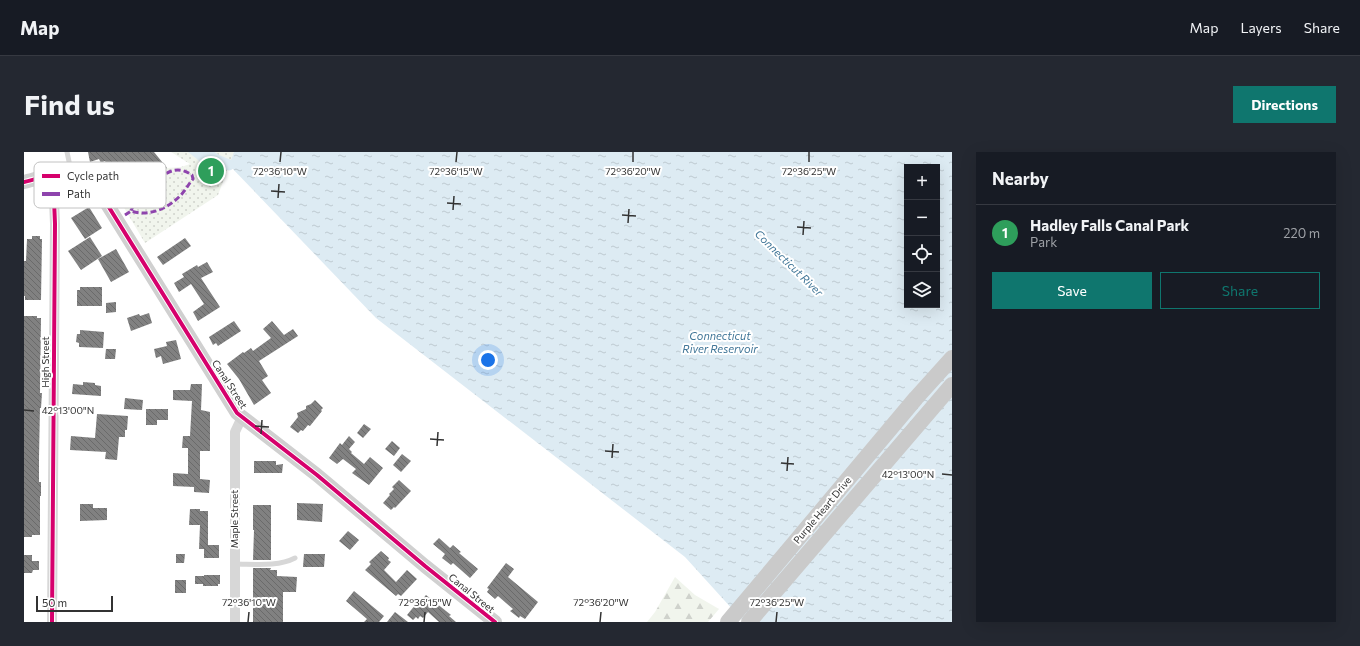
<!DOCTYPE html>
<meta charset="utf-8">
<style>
body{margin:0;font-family:Commissioner,sans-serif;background:#242831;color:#f1f3f6}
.controls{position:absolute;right:12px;top:12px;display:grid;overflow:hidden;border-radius:0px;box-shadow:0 4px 16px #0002}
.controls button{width:36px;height:36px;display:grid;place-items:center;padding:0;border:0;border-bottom:1px solid #363941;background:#171b24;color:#f1f3f6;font:20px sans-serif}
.scale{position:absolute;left:12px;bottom:10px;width:77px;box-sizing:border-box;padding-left:4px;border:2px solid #333;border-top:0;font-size:11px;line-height:14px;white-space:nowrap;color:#333;-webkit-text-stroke:3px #fff;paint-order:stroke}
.you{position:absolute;left:464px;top:208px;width:14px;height:14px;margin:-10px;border:3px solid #fff;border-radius:50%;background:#1a73e8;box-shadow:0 0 0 6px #1a73e833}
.badge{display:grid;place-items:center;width:26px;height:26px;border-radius:50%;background:#0f766e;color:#fff;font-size:13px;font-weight:700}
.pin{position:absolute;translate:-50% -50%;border:2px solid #fff;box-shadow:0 1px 4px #0006}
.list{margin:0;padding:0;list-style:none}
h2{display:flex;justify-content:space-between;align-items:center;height:52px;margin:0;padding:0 16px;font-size:17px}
h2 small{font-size:13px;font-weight:400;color:#9ea1a6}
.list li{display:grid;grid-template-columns:26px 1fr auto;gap:12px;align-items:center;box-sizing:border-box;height:56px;padding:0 16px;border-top:1px solid #363941}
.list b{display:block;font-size:15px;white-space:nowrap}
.list p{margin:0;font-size:13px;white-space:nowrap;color:#9ea1a6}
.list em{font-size:13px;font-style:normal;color:#9ea1a6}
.actions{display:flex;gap:8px;padding:12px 16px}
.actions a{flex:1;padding:9px 0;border:1px solid #0f766e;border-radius:0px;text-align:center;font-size:14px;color:#0f766e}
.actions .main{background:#0f766e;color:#fff}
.icon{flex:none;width:22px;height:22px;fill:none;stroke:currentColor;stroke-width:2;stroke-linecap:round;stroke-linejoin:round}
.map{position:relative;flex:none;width:928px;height:470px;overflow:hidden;border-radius:0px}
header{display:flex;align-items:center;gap:24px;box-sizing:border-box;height:56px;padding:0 20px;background:#171b24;border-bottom:1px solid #363941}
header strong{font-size:19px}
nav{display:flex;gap:22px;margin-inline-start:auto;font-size:14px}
.intro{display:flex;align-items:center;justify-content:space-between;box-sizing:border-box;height:96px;padding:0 24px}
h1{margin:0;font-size:28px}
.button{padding:10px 18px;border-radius:0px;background:#0f766e;color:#fff;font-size:14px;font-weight:700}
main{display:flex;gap:24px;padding:0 24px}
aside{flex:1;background:#171b24;border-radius:0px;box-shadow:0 4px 16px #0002}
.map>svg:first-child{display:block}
.forest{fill:url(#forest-firs)}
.park{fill:url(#park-dots)}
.water{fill:url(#water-ripples);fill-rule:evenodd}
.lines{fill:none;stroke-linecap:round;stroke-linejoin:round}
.canal{stroke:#ddebf3;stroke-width:11}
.building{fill:url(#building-back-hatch)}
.lane{stroke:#d7d7d7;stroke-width:5}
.street{stroke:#d7d7d7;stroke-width:10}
.secondary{stroke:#d0d0d0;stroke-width:14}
.primary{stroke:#cacaca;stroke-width:16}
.quiet{stroke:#8e44ad;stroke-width:3;stroke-dasharray:6 3;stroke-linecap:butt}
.cycleway-casing{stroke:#fff;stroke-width:6}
.cycleway{stroke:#d6006c;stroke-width:4}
.ticks{fill:none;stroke:#333;stroke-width:1.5}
.labels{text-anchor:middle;stroke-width:4;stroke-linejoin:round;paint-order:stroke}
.street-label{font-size:10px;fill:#333;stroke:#fff}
.water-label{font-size:11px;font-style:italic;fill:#3f7597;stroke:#fff}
.key{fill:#fff;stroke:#c2c2c2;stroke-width:1}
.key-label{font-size:11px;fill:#333}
.ticks-label{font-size:10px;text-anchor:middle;fill:#333;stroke:#fff;stroke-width:4;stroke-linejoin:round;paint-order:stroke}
</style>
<header>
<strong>Map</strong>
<nav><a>Map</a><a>Layers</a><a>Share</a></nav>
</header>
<div class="intro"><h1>Find us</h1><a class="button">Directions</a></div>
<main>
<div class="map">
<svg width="928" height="470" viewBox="0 0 928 470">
<defs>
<pattern id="forest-firs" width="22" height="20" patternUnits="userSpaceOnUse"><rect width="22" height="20" fill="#f1f5ed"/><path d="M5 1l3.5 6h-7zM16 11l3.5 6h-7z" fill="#cfd2cc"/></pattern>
<pattern id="park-dots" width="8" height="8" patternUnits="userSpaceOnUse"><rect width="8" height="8" fill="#f1f5ed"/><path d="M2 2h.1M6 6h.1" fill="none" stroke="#cfd2cc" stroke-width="1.8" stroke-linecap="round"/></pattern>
<pattern id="water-ripples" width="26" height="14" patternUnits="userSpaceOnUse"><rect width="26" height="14" fill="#ddebf3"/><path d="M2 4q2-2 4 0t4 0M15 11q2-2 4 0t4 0" fill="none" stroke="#becad1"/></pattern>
<pattern id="building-back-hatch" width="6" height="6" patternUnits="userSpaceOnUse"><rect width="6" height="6" fill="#818181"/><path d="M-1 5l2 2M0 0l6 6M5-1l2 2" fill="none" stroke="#6a6a6a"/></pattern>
</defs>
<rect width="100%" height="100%" fill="#fff"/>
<path class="forest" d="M651,425L671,443L695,457L684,470H623L631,460Z"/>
<path class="park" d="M147,0H210L194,43L121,91L99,54L101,42L143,16L157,15L166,12Z"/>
<g class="water">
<path d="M164,0H189L201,9L197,18L189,24L173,7Z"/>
<path d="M210,0H928V470H720L661,405L352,166L205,13ZM883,15H913V153H883Z"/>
</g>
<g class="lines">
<path class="canal" d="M180,0L193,8L205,13"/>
</g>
<g class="building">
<path d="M64,0H130L143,16L101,42L81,9L77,11L75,7L66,10Z"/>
<path d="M65,55L78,76L61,87L47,66Z"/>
<path d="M8,84H16V87H18L17,148H1V144H0V109H2L3,87H8Z"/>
<path d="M66,85L78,104L57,118L44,99Z"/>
<path d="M161,86L167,94L139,113L133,105Z"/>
<path d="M92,97L105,120L87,130L74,107Z"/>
<path d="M183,110L189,120L177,126L196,155L174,169L169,160L180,152L167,132L155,140L150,131L160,125L158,122L173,113L174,115Z"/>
<path d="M56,135H78V154H53V138H56Z"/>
<path d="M92,150V160L82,161V151Z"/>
<path d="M125,161L128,171L107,179L103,166L115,162L116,164Z"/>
<path d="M0,164H13V166H17L16,241H18L17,256H16L15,305V330H17V344H16V383H8V385H0Z"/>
<path d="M210,169L217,179L194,194L192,191L189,193L185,185Z"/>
<path d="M248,169L260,183L269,177L274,184L235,209L244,224L238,228L247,241L230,253L215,227L203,212L219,200L220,201L227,196L229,199L247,186L239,177Z"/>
<path d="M56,178L80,180L79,196L55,195V191L52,190L53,182H56Z"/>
<path d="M152,188L157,207L139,212L137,204L132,206L130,197L143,194L142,190Z"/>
<path d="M82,197H92L91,207H81Z"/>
<path d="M59,230L71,231V233L77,234V244L48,242L49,232L59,233Z"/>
<path d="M167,232H178L177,258L186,260V299H176V327L186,328L185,341L170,340V335L149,334V321L164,322V296H158L159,284H166L168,249L149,248V238H166Z"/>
<path d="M101,246L119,248L118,258L100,257Z"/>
<path d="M291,248L299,256L297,258L298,259L286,274L284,273L279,279L277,278L274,281L266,275L274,265L273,261L282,257V254L287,252Z"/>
<path d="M122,257H144V268H133V273H122Z"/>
<path d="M73,262L104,264L103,278H101V285H95L93,308L81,307L82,300L46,298L47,284L71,286Z"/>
<path d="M340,272L347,277L339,286L333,281Z"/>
<path d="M325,284L331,290L325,297L328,300L327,301L340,312L346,305L359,316L345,333L328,321L332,317L319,307L313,312L305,306L316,291L318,293Z"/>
<path d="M368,289L376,296L370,304L361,297Z"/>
<path d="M378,302L387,309L377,320L369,313Z"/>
<path d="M230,309H252V313L259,312L258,321H230Z"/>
<path d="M375,328L387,339L371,356L370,355L367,358L359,351L366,343L365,342L370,337L368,335Z"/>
<path d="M273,351L299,352L298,370L273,368Z"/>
<path d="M56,352H69V356H83V368L56,369Z"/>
<path d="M229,353H247V408H229L230,378H229Z"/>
<path d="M166,357H176V359H184V393H195V406H180V397H175L176,373H165Z"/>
<path d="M324,379L335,388L326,398L315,389Z"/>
<path d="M415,386L426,396L429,393L437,400L435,401L454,417L446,426L429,411L427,413L418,406L421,402L409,392Z"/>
<path d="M357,399L365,406L364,408L367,410L360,418L372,430L383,418L393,427L377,444L374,442L372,444L341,418L347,412L345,410Z"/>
<path d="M152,402H161L160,411H152Z"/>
<path d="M280,402H301L300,415H279Z"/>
<path d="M0,403H8V409H15V418H9L8,421H0Z"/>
<path d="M482,411L490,417L484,425L514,450L501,467L496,464L495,466L486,459L489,457L474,444L471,447L463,440L465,437L463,436Z"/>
<path d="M229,416H247L246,418H253V424L273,425L272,440H259V470H229Z"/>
<path d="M180,423H196V432H194V434H179V432H171V424H180Z"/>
<rect x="151" y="428" width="11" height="13"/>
<path d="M330,439L360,464L355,470H340L343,467L322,449Z"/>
<path d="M402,443L427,463L425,464L432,470H415L404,460L399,466L396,464L394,467L392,465L389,468L383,463L392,452L393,454Z"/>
<path d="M371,460L384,470H363Z"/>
</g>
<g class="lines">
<g class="lane">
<path d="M43,0L47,19"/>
<path d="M211,412C230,412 254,415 271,406"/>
</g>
<g class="street">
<path d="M28,470L31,72L29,23"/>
<path d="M211,470V280L218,265"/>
</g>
<path class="secondary" d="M0,30C22,25 48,12 68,28L213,261L293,323L401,414L471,470"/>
<g class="primary">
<path d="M704,470L892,246L928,206"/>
<path d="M725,470L928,233"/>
</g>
<path class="quiet" d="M101,63L107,59C124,65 143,57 156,44C161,39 164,33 169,27L168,23C146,8 135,31 116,37L107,59"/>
<defs>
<g id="cycleway">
<path d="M0,30C22,25 48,12 68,28L213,261L293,323L401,414L471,470"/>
<path d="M28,470L31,72L29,23"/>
</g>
</defs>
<use href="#cycleway" class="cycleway-casing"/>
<use href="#cycleway" class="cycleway"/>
</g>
<path class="ticks" d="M256,10L257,0M432,10L433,0M609,10V0M785,10V0M247,39L261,40M254,46L255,32M423,51L437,52M429,58L430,44M598,63L612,64M604,71L605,57M773,75L787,76M779,83L780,69M0,258L10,259M231,274L245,275M237,282L238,268M406,287L420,288M413,294L414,280M581,299L595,300M588,306L589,292M757,311L770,312M763,319L764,305M918,322L928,323M224,470L225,460M400,470L401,460M576,470L577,460M752,470L753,460"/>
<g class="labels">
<g class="street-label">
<text transform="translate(21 210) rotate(-90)" y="4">High Street</text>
<text transform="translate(206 232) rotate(57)" y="4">Canal Street</text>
<text transform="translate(798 358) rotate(-50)" y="4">Purple Heart Drive</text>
<text transform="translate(210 367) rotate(-90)" y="4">Maple Street</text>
<text transform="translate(448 441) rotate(39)" y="4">Canal Street</text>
</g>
<g class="water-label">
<text transform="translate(765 111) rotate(44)" y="4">Connecticut River</text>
<text x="696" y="188">Connecticut<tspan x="696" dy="13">River Reservoir</tspan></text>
</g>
</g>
<rect x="10" y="10" width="132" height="46" rx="6" class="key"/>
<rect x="18" y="22" width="18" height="4" fill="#d6006c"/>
<rect x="18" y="40" width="18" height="4" fill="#8e44ad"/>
<g class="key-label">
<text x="43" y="28">Cycle path</text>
<text x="43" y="46">Path</text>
</g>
<g class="ticks-label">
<text x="256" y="23">72°36'10"W</text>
<text x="432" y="23">72°36'15"W</text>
<text x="609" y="23">72°36'20"W</text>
<text x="785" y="23">72°36'25"W</text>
<text x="44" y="262">42°13'00"N</text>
<text x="884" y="326">42°13'00"N</text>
<text x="225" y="454">72°36'10"W</text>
<text x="401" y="454">72°36'15"W</text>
<text x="577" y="454">72°36'20"W</text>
<text x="753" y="454">72°36'25"W</text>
</g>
</svg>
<div class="controls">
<button>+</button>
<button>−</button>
<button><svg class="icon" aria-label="locate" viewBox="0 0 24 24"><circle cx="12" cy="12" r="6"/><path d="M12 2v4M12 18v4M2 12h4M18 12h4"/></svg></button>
<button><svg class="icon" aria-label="layers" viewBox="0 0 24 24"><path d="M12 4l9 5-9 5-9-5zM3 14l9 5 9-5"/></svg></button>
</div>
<div class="scale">50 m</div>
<div class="you"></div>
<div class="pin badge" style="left:187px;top:19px;background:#2e9e5b">1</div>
</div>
<aside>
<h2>Nearby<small></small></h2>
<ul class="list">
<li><span class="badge" style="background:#2e9e5b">1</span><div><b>Hadley Falls Canal Park</b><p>Park</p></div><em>220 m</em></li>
</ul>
<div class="actions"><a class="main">Save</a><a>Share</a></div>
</aside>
</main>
